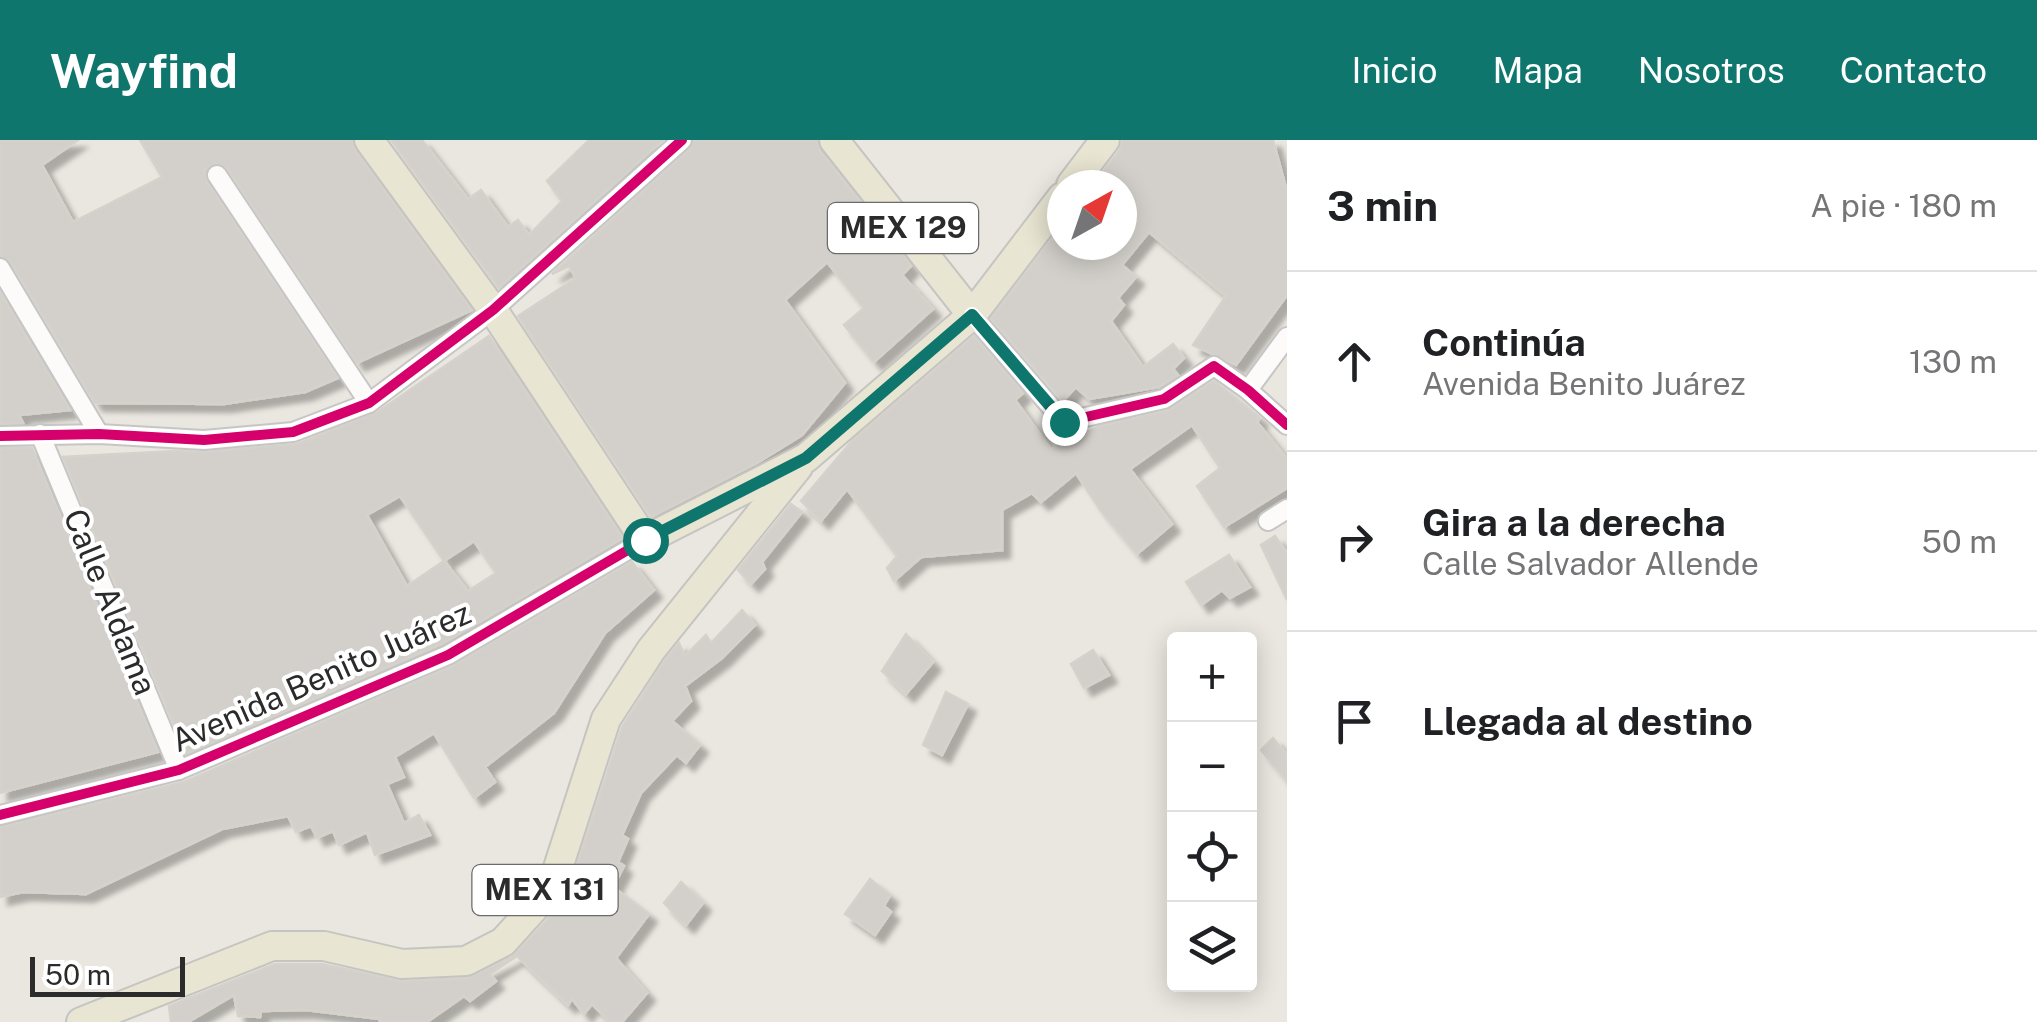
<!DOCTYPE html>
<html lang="es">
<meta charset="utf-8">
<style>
body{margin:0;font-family:"Public Sans",sans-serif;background:#f6f6f6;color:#202124}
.controls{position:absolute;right:30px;bottom:30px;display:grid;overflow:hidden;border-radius:10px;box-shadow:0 5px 25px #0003}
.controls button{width:90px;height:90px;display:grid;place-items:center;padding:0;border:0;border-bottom:2px solid #e0e0e0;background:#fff;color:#202124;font:50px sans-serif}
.compass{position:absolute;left:1047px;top:30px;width:90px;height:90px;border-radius:50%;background:#fff;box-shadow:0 5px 25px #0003;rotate:40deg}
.scale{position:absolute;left:30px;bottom:25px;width:155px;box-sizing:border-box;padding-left:10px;border:5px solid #2b2b2b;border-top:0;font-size:28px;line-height:35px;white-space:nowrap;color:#2b2b2b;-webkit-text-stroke:8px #fff;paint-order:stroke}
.stop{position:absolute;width:30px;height:30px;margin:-22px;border:8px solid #0f766e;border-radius:50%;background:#fff}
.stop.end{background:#0f766e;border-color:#fff;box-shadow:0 2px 10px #0008}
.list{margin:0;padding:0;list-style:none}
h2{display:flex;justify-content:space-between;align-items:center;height:130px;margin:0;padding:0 40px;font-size:42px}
h2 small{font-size:32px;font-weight:400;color:#757577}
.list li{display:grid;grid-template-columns:65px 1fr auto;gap:30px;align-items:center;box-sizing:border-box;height:180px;padding:0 40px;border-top:2px solid #e0e0e0}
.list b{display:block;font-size:38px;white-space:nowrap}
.list p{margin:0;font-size:32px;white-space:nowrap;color:#757577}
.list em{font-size:32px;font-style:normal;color:#757577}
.icon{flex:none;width:55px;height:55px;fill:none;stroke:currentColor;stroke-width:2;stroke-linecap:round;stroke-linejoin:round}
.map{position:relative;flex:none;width:1287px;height:882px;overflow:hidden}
header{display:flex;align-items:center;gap:60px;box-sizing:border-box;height:140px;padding:0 50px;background:#0f766e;color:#fff}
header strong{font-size:48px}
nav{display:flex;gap:55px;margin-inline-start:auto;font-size:35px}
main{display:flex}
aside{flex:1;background:#fff}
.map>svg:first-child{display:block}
.building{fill:#d3d0cb;stroke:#d5d2cc;stroke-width:2.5;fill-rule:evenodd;filter:url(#shadow)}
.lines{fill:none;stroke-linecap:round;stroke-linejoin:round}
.minor-casing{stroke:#c7c6c6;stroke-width:22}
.primary-casing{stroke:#c5c4c1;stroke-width:32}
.minor{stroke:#fcfbfa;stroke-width:18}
.primary{stroke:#e8e5d2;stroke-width:28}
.cycleway-casing{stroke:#fff;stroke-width:16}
.cycleway{stroke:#d6006c;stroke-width:10}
.route{stroke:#0f766e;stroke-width:12}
.labels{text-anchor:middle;stroke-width:8;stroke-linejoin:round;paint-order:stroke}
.shield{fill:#fff;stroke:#6b6b6b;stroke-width:2.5}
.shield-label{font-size:30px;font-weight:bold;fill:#2b2b2b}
.street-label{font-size:32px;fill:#2b2b2b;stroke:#fff}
</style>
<header>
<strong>Wayfind</strong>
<nav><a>Inicio</a><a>Mapa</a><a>Nosotros</a><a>Contacto</a></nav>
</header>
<main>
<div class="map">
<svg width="1287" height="882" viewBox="0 0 1287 882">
<defs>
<filter id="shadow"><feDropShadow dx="8" dy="8" stdDeviation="2.5" flood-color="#0004"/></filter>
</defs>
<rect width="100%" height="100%" fill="#eae7e0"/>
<g class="building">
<path d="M0,0H78L42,25L73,82L162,37L140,0H352L355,10L472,170L357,223L227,28L215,23L205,30L207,42L338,238L305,252L224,264L95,263L11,122L0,116Z"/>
<path d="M391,0H422L468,59L481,50L508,87L518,80L529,95L562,61L547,41L589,0H663L499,148Z"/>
<path d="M694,0H817L820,11L911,126L902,135L933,169L874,222L844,185L864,168L827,122L785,160L845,243L802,295L757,323L651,377L518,176L576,138L569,126L552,134L690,9Z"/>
<path d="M1123,0H1273L1287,52V155L1236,225L1193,205L1226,156L1149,92L1122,125L1136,137L1118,158L1124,165L1111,181L1143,227L1173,204L1184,218L1173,229L1178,235L1159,247L1089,259L1076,247L1063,261L991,178L1062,86V105H1122V45H1093L1119,11Z"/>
<path d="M0,152L70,270L19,275L23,283L0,284Z"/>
<path d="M489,196L623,398L442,504L186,614L63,317L175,311L205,312L297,304L376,273ZM400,356L444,421L474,401L496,433L468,451L444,421L407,446L367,375Z"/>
<path d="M974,196L1023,253L1015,260L1051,309L1100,286L1167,271L1214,241L1260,278L1257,282L1287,319V348L1224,387L1197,346L1220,328L1192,285L1130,329L1172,384L1137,414L1101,371L1076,333L1041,362L1032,353L1002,370V410L921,417L894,441L887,428L897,416L847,349L821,381L801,361L852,301Z"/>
<path d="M0,308H32L158,612L0,653Z"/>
<path d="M791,364L802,372L762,422L765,429L751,444L738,430Z"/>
<path d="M1275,396L1287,413V460L1261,405Z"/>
<path d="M1229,415L1250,447L1230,458L1222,450L1201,465L1186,442Z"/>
<path d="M632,422L654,450L605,493L554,573L485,627L495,642L474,658L434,593L395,617L404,637L387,644L404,683L419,675L430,695L375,715L367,692L339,705L333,691L317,698L311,686L296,692L288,676L222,689L86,754L23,752L0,757V687L184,642L453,526Z"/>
<path d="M742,470L755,485L722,518L685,546L691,561L672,581L700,605L686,623L677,615L641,653L622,695L628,699L618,722L624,726L613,747L649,774L616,818L647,853L622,882H610L592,864L584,874L572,859L568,865L517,816L490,834L496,841L470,861L464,856L427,882H380V879L306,870L261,871L260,877L238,876L234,855L188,882H171L169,866L275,824H322L403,841L468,838L512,817L546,781L571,743L622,587L665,520L679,503L685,516L706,495L711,503Z"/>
<path d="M906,494L933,522L906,554L882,531Z"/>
<path d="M1093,510L1109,535L1084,548L1071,524Z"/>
<path d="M946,552L968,564L942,615L923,605Z"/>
<path d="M1273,598L1287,615V641L1261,610Z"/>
<path d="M870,739L890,755L884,766L891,772L875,795L845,774Z"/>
<path d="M681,742L703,763L686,785L664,763Z"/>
</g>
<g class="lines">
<defs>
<g id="minor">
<path d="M217,35L369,263"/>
<path d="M0,128L99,294"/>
<path d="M972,175L1064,282L1164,259L1214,226L1248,250L1287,285"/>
<path d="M1248,250L1287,197"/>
<path d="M40,294L179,630"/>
<path d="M0,296L99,294L204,300L293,292L369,263L493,170L682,0"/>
<path d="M1268,381L1287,369"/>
<path d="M0,675L179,630L448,515L645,400"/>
</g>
<g id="primary">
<path d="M369,0L493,170L645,400L806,318L972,175L1062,57"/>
<path d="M834,0L972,175"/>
<path d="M1071,45L1105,0"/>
<path d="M81,882L272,806H324L402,824L466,821L503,802L533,769L556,734L606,579L651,510L798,327"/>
</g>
</defs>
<use href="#minor" class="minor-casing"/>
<use href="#primary" class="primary-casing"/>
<use href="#minor" class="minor"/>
<use href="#primary" class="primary"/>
<defs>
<g id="cycleway">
<path d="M972,175L1064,282L1164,259L1214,226L1248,250L1287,285"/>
<path d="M0,296L99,294L204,300L293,292L369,263L493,170L682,0"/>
<path d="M0,675L179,630L448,515L645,400"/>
</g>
</defs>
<use href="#cycleway" class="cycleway-casing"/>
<use href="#cycleway" class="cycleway"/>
</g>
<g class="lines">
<path class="route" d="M645,400L806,318L972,175L1064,282"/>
</g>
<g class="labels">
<g class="shield">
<rect x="828" y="63" width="150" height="50" rx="8"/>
<rect x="472.5" y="725" width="145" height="50" rx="8"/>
</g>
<g class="shield-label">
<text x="903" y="98">MEX 129</text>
<text x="545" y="760">MEX 131</text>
</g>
<g class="street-label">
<text transform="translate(110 462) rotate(68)" y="11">Calle Aldama</text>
<text transform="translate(321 537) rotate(-24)" y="11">Avenida Benito Juárez</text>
</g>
</g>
</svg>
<div class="controls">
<button>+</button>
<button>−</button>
<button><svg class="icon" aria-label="locate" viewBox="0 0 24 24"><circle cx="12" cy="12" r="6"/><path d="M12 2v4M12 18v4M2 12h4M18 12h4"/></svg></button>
<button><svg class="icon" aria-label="layers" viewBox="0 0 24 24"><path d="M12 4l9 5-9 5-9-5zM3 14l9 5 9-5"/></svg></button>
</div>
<svg class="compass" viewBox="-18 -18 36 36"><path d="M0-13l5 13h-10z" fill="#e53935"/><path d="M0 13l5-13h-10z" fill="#757577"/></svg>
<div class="scale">50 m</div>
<div class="stop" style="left:645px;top:400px"></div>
<div class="stop end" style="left:1064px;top:282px"></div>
</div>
<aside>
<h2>3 min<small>A pie · 180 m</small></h2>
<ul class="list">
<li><svg class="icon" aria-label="ahead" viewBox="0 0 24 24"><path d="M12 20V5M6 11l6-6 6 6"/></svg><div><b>Continúa</b><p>Avenida Benito Juárez</p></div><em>130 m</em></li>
<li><svg class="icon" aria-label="right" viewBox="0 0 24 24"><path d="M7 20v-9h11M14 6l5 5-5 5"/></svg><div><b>Gira a la derecha</b><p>Calle Salvador Allende</p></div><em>50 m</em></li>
<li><svg class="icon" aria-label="arrive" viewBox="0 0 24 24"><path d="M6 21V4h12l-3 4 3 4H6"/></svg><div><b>Llegada al destino</b></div></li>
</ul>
</aside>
</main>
